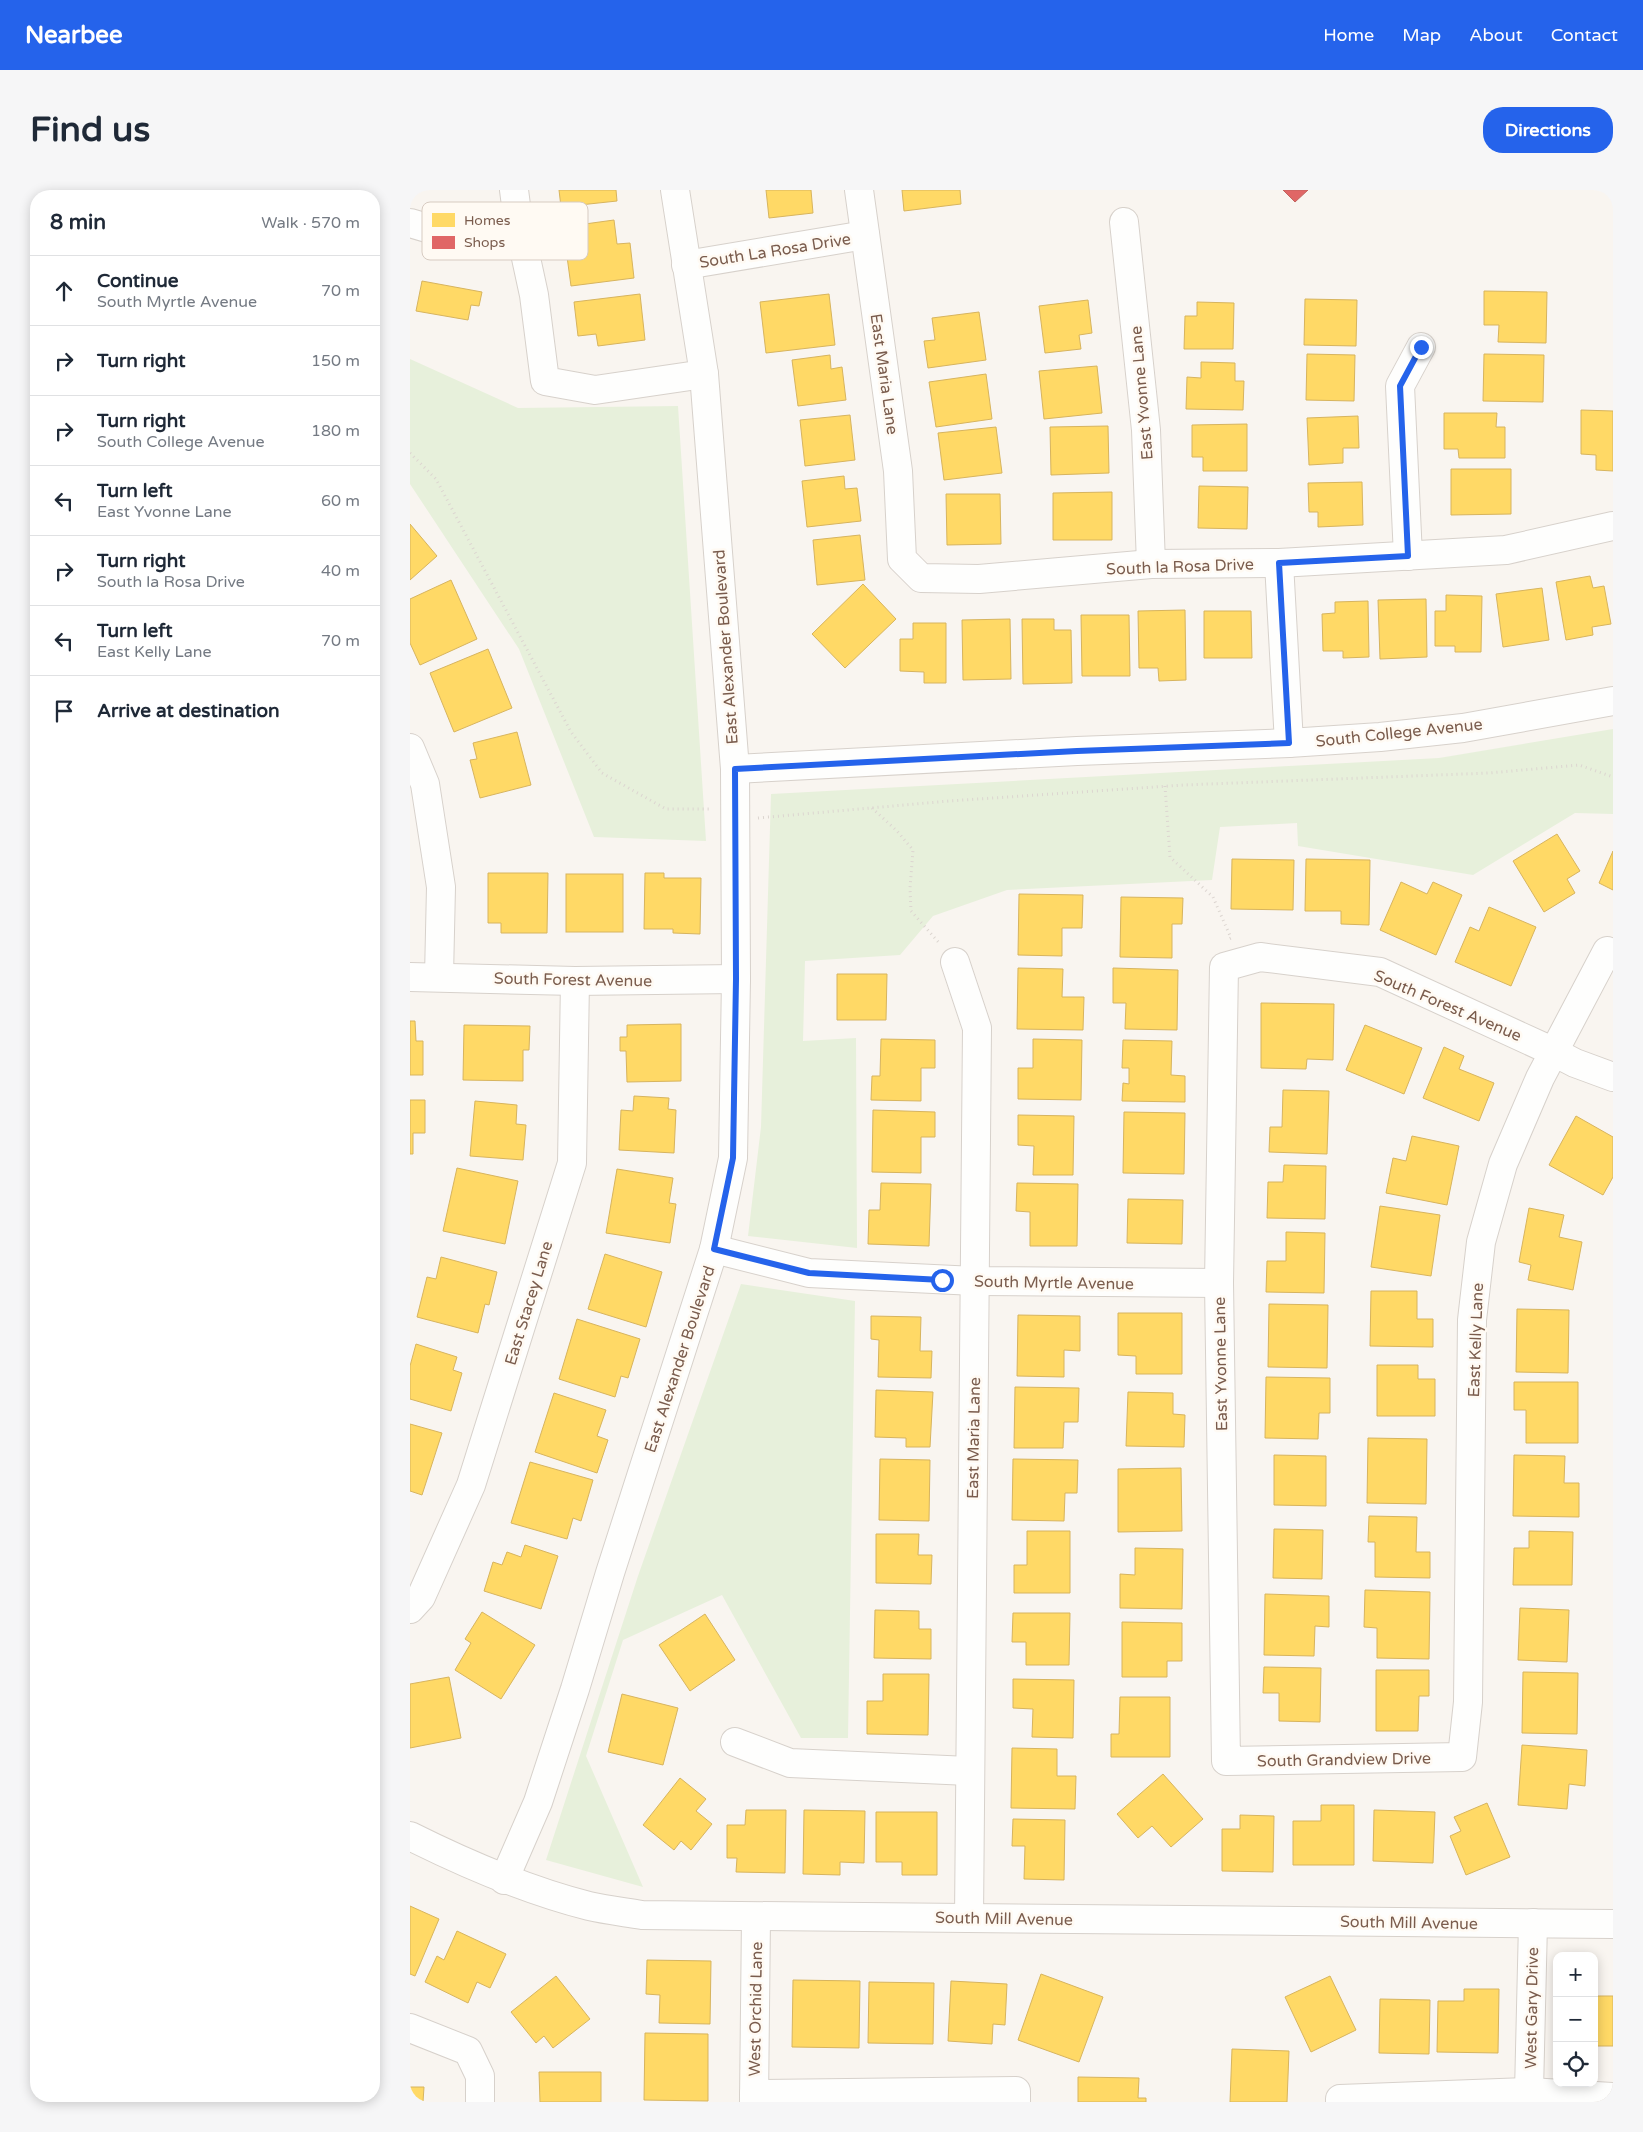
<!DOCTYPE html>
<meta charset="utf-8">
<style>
body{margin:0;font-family:"Varela Round",sans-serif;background:#f6f6f7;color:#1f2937}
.controls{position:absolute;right:15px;bottom:15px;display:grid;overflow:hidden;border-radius:10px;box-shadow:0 2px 12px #0003}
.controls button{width:45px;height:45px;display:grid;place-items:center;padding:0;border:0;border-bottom:1px solid #e0e1e3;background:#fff;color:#1f2937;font:25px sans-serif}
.stop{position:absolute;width:15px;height:15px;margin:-11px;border:4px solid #2563eb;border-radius:50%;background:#fff}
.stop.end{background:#2563eb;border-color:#fff;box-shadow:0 1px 5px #0008}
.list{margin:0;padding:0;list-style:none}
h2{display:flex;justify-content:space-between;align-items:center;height:65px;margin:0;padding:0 20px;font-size:21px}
h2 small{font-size:16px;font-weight:400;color:#747a83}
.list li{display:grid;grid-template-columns:32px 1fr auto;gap:15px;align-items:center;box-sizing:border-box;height:70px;padding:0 20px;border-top:1px solid #e0e1e3}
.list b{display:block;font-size:19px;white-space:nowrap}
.list p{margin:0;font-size:16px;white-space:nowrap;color:#747a83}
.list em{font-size:16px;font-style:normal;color:#747a83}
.icon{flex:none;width:28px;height:28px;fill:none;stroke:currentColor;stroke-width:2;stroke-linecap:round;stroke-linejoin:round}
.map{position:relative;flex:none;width:1203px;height:1912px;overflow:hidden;border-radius:20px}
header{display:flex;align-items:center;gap:30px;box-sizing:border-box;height:70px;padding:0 25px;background:#2563eb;color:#fff}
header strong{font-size:24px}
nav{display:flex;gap:28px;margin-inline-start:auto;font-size:18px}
.intro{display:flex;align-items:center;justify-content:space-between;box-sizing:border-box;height:120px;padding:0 30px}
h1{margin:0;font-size:35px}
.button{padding:12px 22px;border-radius:20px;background:#2563eb;color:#fff;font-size:18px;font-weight:700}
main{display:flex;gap:30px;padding:0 30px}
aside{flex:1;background:#fff;border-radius:20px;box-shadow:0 2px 12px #0003}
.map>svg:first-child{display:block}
.green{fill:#e7f0db}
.homes{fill:#ffd966;stroke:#d7b45e}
.shops{fill:#e06666;stroke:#c1635e}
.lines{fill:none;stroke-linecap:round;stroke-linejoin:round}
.minor-casing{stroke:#d7d1cb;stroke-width:30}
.path{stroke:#dcd5d0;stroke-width:3;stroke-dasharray:1 4;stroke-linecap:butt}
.minor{stroke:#fefefd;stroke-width:28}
.route{stroke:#2563eb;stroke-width:6}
.labels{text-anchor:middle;stroke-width:5;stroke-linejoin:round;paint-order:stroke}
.street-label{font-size:16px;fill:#7a5c4d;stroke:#fffaf3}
.key{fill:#fffaf3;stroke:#d7cbc1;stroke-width:1}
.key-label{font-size:14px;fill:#7a5c4d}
</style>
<header>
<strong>Nearbee</strong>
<nav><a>Home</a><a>Map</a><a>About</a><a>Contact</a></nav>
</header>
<div class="intro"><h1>Find us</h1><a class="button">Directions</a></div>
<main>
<aside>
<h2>8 min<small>Walk · 570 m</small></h2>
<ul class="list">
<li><svg class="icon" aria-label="ahead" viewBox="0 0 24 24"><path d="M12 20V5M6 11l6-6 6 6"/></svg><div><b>Continue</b><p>South Myrtle Avenue</p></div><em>70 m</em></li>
<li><svg class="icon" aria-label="right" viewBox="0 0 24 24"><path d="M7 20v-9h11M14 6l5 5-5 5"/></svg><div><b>Turn right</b></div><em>150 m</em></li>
<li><svg class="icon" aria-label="right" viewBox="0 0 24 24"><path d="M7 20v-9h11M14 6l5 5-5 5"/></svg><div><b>Turn right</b><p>South College Avenue</p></div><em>180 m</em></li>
<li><svg class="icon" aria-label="left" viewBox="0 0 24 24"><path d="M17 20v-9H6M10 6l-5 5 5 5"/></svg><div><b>Turn left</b><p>East Yvonne Lane</p></div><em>60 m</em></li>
<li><svg class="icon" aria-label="right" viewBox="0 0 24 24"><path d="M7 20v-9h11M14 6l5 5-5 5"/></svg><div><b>Turn right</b><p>South la Rosa Drive</p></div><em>40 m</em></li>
<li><svg class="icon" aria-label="left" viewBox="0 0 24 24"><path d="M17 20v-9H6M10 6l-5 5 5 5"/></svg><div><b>Turn left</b><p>East Kelly Lane</p></div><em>70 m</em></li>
<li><svg class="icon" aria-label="arrive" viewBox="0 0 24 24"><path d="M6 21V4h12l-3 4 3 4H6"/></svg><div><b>Arrive at destination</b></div></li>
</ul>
</aside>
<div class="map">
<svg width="1203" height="1912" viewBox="0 0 1203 1912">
<rect width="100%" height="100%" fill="#f9f5f0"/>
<g class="green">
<path d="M0,169L108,218L268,216L296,651L184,647L109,459L0,294Z"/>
<path d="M1203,539V624L1165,623L1063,685L888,656L887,633L810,637L802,690L597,700L523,726L490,765L395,771L393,851L446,848L447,1058L338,1046L351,937L361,604L1029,568Z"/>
<path d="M331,1094L445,1111L438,1548H391L312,1405L213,1450L176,1566L233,1697L136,1670L228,1386Z"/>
</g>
<g class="homes">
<path d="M149,0H206L207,11L151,17Z"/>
<path d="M356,0H401L403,23L359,28Z"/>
<path d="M492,0H550L551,14L494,21Z"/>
<path d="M204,30L207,54L220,53L224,88L161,96L153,37Z"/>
<path d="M12,91L72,102L69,116L61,115L58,130L6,121Z"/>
<path d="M1074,101L1137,102L1136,153L1088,152L1089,135H1074Z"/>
<path d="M230,104L235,150L188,156L186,144L168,146L164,112Z"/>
<path d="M419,104L425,155L356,163L350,112Z"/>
<path d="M895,109L947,110L946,156L894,155Z"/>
<path d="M678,110L682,143L669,145L671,159L635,163L629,116Z"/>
<path d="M787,112L824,113L823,159H774L775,126H787Z"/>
<path d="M569,122L576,170L518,178L514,151L525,150L522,128Z"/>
<path d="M897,164L945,165L944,211L896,210Z"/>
<path d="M1074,164L1134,165L1133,212L1073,211Z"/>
<path d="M420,165L421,179L432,177L436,210L388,216L382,170Z"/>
<path d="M791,172L825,173V191H834L833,220L776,219L777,187L791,188Z"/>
<path d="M687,176L692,223L634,229L629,181Z"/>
<path d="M576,184L582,229L526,237L519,192Z"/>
<path d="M1171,220L1203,221V281L1186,280V265L1171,264Z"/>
<path d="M1034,223H1087L1086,237H1095V268H1049L1048,259H1034Z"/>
<path d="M440,225L445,270L395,276L390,230Z"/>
<path d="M948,226L949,258H933V273L899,275L897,228Z"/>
<path d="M837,234V281H793V267H782V235Z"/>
<path d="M698,236L699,283L641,285L640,237Z"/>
<path d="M586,237L592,283L534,290L528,243Z"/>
<path d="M1041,279H1101V324L1041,325Z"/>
<path d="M434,286L435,299L447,298L451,331L397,337L392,291Z"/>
<path d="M952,292L953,335L908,337V322H899L898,293Z"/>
<path d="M789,296L838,297L837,339L788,338Z"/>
<path d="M702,302V350H643V303Z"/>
<path d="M536,304H590L591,354L537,355Z"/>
<path d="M0,334L27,366L0,390Z"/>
<path d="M450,345L455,390L407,395L403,350Z"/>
<path d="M1180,386L1183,398L1194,396L1201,434L1182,437L1183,445L1156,450L1146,392Z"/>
<path d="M41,390L67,449L10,475L0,453V409Z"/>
<path d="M453,394L486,429L435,478L402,444Z"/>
<path d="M1132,398L1139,450L1093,457L1086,404Z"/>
<path d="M1036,405L1072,406L1071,462H1045V456H1025V421H1036Z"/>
<path d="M1016,409L1017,467L970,469L968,410Z"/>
<path d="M958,411L959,467L933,468V461H913L912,424L925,423V412Z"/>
<path d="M775,420L776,490L749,491L748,478H729L728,421Z"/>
<path d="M794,421H841L842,468H794Z"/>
<path d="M671,425H719L720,486H672Z"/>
<path d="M600,429L601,489L553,490L552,430Z"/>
<path d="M612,429H644V440H661L662,493L613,494Z"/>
<path d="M503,433H536V493H514V482L490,481V449H503Z"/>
<path d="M78,459L102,518L44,542L20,483Z"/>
<path d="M107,542L121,595L70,608L60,570L67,569L63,553Z"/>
<path d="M1147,644L1170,681L1157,689L1165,703L1134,722L1103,671Z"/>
<path d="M1203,661V700L1189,693Z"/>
<path d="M822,669L884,670L883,720L821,719Z"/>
<path d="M896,669L960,670L959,735L931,734V721H895Z"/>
<path d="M78,683H138L137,743H91V733H78Z"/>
<path d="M235,683H254V688H291L290,744L263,743V739H234Z"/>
<rect x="156" y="684" width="57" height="58"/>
<path d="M991,692L1017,704L1023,692L1052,705L1026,765L970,740Z"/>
<path d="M609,704L673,705L672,738H652V766L608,765Z"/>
<path d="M711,707L773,708L772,734H762V768L710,767Z"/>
<path d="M1079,717L1126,737L1101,796L1045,772L1060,737L1069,741Z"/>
<path d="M608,778L653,779L652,807H674L673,840L607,839Z"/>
<path d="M703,778L768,780L767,840L715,839L716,813H703Z"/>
<path d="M427,784H477L476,830H427Z"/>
<path d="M851,813L924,814L923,870L897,869L896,879L851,878Z"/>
<path d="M0,831H5L6,851H13V885H0Z"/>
<path d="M271,834V891L217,892L216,861H210V847H217V835Z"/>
<path d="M54,835L120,836L119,860H113V891L53,890Z"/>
<path d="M955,835L1012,858L994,904L936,880Z"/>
<path d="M471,849L525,850V878H511V911L461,910L462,886H470Z"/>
<path d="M623,849L672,850L671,910L608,909V878H623Z"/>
<path d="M713,850L762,851L761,885L775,886V912L712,911L713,893L719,894V878H712Z"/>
<path d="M1034,857L1054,866L1049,879L1084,893L1069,931L1013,908Z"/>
<path d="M873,900L919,901L917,964L859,962L860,937H872Z"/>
<path d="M224,906L259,908L258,919L266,920L264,963L209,960L211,920L223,921Z"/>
<path d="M0,910H15V943H3V964H0Z"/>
<path d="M65,911L107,915L106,934L116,935L113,970L60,966Z"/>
<path d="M463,920L525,922V947H511V983L462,982Z"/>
<path d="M714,922L775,923L774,984L713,983Z"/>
<path d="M608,925L664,926L663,985H623L624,956L608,955Z"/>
<path d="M1166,926L1203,947V987L1193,1005L1139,975Z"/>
<path d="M1002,946L1049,956L1037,1015L976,1003L983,968L996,971Z"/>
<path d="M874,975L916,976L915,1029L857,1028L858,992H873Z"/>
<path d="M47,978L108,991L95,1054L33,1041Z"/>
<path d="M207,979L263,988L259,1013L266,1014L260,1053L196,1043Z"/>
<path d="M471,993L521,994L519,1056L458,1054L459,1020H470Z"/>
<path d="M607,993L668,994L667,1056H620V1022L606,1021Z"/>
<path d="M718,1009L773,1010L772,1054L717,1053Z"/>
<path d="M970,1016L1030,1025L1021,1086L961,1077Z"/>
<path d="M1119,1018L1154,1025L1149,1047L1172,1052L1163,1100L1118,1090L1121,1075L1109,1072Z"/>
<path d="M876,1042L915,1043L914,1103L856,1102L857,1071H876Z"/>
<path d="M195,1064L252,1082L236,1137L178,1119Z"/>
<path d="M31,1067L87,1082L79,1115L75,1114L68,1143L7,1127L17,1087L26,1089Z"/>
<path d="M961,1101H1007V1129H1023V1157L960,1156Z"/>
<path d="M859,1114L918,1115L917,1178L858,1177Z"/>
<path d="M1107,1119L1159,1120L1158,1183L1106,1182Z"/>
<path d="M708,1123H772V1184H726V1166L708,1165Z"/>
<path d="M608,1125L670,1126V1161L654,1160V1187L607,1186Z"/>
<path d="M461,1126L511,1127L510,1161H522L521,1188L468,1187L469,1150L461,1149Z"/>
<path d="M167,1129L230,1149L218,1188L211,1186L205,1207L149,1189Z"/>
<path d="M6,1154L47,1167L43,1180L52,1183L41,1221L0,1209V1176Z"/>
<path d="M967,1175H1008V1189H1025V1226H967Z"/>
<path d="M856,1187L920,1188V1223H909L908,1249L855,1248Z"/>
<path d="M1104,1192H1168V1253H1116V1220H1104Z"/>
<path d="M605,1197L669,1198L668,1232H654L653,1258H604Z"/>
<path d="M466,1200L523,1202L520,1257H496V1248L465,1247Z"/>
<path d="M718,1202L763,1203V1224L775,1225L774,1257L716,1256Z"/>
<path d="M144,1203L196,1220L187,1246L198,1250L187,1283L125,1262Z"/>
<path d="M0,1234L32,1243L12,1305L0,1301Z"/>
<path d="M958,1248L1017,1249L1016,1314L957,1313Z"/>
<path d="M864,1265L916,1266V1316L864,1315Z"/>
<path d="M1104,1265L1155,1266L1154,1293H1169V1327L1103,1326Z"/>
<path d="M470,1269L520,1270L519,1331L469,1330Z"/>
<path d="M603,1269L668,1270L667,1303H655L654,1331L602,1330Z"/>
<path d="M120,1272L183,1290L171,1331L163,1328L157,1349L101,1333Z"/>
<path d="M771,1278L772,1341L708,1342V1279Z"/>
<path d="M959,1326L1007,1327L1006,1362H1020V1388L965,1387V1352H958Z"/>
<path d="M864,1339L913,1340L912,1389L863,1388Z"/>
<path d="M617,1341H660V1403H604V1375H617Z"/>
<path d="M1119,1341L1163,1342L1162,1395H1103L1104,1358H1119Z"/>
<path d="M466,1344H509L508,1365H522L521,1394L466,1393Z"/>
<path d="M115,1355L148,1366L131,1419L74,1401L83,1372L92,1375L97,1362L111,1367Z"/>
<path d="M725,1358L773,1359L772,1419L710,1418V1384L725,1385Z"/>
<path d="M955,1400L1020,1402L1019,1469L967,1468V1438L954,1437Z"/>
<path d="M855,1404L919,1406V1437L905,1436L904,1466L854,1465Z"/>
<path d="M1110,1418L1159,1420L1157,1472L1108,1470Z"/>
<path d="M465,1420L509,1421V1439H521V1469L464,1468Z"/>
<path d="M72,1422L125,1455L91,1509L45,1480L61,1453L55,1449Z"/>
<path d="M603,1423H660L659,1475H616V1452H602Z"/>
<path d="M295,1424L325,1470L280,1501L249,1455Z"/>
<path d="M712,1432L772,1433V1471H757V1487H712Z"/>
<path d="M854,1477L911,1478L910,1532L869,1531V1503H853Z"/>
<path d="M966,1480H1019V1506H1009L1008,1541H966Z"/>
<path d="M1113,1482L1168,1483L1167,1544L1112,1543Z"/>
<path d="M473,1484H519L518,1545L457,1544V1511H473Z"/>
<path d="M39,1487L51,1548L0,1558V1494Z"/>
<path d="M603,1489L664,1490L663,1548L622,1547L623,1519L603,1518Z"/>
<path d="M212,1504L268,1518L253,1575L198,1562Z"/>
<path d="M710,1507H760V1567H701V1544H709Z"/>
<path d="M1112,1555L1177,1560L1175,1596L1159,1594L1157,1619L1108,1615Z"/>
<path d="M602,1558L647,1559V1586H666L665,1619L601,1618Z"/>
<path d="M753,1584L793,1629L761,1657L742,1636L728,1648L707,1624Z"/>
<path d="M270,1588L296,1609L286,1621L302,1634L281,1660L271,1651L264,1660L233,1635Z"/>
<path d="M1077,1613L1100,1667L1056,1685L1040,1646L1051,1641L1044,1627Z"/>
<path d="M911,1615H944V1675H883V1631H911Z"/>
<path d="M336,1620H376L375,1683L326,1682L327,1668H317V1635H335Z"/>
<path d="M394,1620L455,1621L454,1673L430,1672V1685L393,1684Z"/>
<path d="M964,1620L1025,1622L1023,1673L963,1671Z"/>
<path d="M466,1622H527V1685H492V1672H466Z"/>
<path d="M830,1625L864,1626L863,1682L812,1681V1639H830Z"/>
<path d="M603,1629L655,1630L654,1690L614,1689L615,1656H602Z"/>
<path d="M0,1716L29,1729L5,1786L0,1784Z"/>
<path d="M47,1741L96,1764L80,1798L67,1792L58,1813L15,1792L27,1766L34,1770Z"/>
<path d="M237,1770L301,1771L300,1834L249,1833L250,1805L236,1804Z"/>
<path d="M631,1784L693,1807L669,1872L608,1850Z"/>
<path d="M146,1786L180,1829L143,1858L134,1846L126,1853L101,1822Z"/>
<path d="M920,1786L946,1840L901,1862L875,1807Z"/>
<path d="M383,1790L450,1791L449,1858L382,1857Z"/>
<path d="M541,1791L597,1794L595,1835L583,1834L582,1854L538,1851Z"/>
<path d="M459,1792L524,1793L523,1854L458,1853Z"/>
<path d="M1054,1799H1089L1088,1863L1027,1862L1028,1811H1054Z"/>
<rect x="1184" y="1806" width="19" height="50"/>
<path d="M970,1809L1020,1810L1019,1864L969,1863Z"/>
<path d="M235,1843L298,1844V1911L234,1910Z"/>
<path d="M822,1859L879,1861L877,1912H820Z"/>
<path d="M129,1882H191V1912H130Z"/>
<path d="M668,1887L729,1888L728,1908H736V1912H668Z"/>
<path d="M0,1897H14L13,1912H0Z"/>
</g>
<path class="shops" d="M873,0H898L885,12Z"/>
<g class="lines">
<defs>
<g id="minor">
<path d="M104,0L108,31L124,105L135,191L185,200L294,184"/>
<path d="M449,0L488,281L492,369L511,388L569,389L741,374L869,373L1096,360L1203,336"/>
<path d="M714,32L736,240L741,374"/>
<path d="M0,33L34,43L89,41L108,31"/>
<path d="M276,75L455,45"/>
<path d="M998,366L990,196L1011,157"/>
<path d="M869,373L879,553"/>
<path d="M0,558L15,594L31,697L29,786"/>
<path d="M325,579L667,561L879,553L970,547L1053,538L1203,511"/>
<path d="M1197,761L1130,888L1093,974L1071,1052L1062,1130L1058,1512L1052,1567L816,1571L809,1093L814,777L850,767L970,782L1142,861L1165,873L1203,887"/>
<path d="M545,772L567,838L559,1728"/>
<path d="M0,787L165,791L326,789"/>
<path d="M304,1059L399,1083L565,1091L809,1093"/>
<path d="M0,1419L11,1407L61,1295L162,973L165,791"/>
<path d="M325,1552L380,1573L559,1581"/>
<path d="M0,1646C58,1675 116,1700 179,1716C196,1720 214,1722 232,1725L1203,1734"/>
<path d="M94,1690L128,1612L165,1499L200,1383L304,1059L323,968L326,789L325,579L294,184L265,0"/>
<path d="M0,1838L58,1861L70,1886V1912"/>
<path d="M1119,1902L1123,1733"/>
<path d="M344,1904L606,1901V1912"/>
<path d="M344,1912L346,1727"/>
<path d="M930,1912V1909L1119,1902L1203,1907"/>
</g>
</defs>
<use href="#minor" class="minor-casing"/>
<g class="path">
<path d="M0,263L26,289L161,542L192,583L256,619H302"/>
<path d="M755,596L760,667L803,707L821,748L819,749"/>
<path d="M462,618L487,641L503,660L500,698L501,721L530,754"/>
<path d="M348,628L539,611L774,595L1079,583L1169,575L1203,587"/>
</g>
<use href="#minor" class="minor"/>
</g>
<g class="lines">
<path class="route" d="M532,1090L399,1083L304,1059L323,968L326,789L325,579L667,561L879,553L869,373L998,366L990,196L1011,157"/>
</g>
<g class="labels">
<g class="street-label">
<text transform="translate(365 60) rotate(-9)" y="6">South La Rosa Drive</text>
<text transform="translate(475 184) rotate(82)" y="6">East Maria Lane</text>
<text transform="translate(731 203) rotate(-95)" y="6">East Yvonne Lane</text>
<text transform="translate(770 376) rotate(-2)" y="6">South la Rosa Drive</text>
<text transform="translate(315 457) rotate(-94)" y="6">East Alexander Boulevard</text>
<text transform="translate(989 542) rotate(-6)" y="6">South College Avenue</text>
<text transform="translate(163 789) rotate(1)" y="6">South Forest Avenue</text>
<text transform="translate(1038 815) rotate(23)" y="6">South Forest Avenue</text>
<text transform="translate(644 1092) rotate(1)" y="6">South Myrtle Avenue</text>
<text transform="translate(118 1113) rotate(-73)" y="6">East Stacey Lane</text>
<text transform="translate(1065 1150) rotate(-88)" y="6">East Kelly Lane</text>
<text transform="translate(269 1169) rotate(-72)" y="6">East Alexander Boulevard</text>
<text transform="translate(810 1174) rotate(-91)" y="6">East Yvonne Lane</text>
<text transform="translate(563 1248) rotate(-89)" y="6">East Maria Lane</text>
<text transform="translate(934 1569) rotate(-1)" y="6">South Grandview Drive</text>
<text transform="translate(594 1728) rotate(1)" y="6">South Mill Avenue</text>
<text transform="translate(999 1732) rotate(1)" y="6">South Mill Avenue</text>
<text transform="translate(1121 1818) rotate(-89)" y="6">West Gary Drive</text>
<text transform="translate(345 1819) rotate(-89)" y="6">West Orchid Lane</text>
</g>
</g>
<rect x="12" y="12" width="166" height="58" rx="8" class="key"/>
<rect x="22" y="23" width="23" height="14" fill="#ffd966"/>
<rect x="22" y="46" width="23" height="13" fill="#e06666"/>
<g class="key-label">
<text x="54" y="35">Homes</text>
<text x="54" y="57">Shops</text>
</g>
</svg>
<div class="controls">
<button>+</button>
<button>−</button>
<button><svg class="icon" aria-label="locate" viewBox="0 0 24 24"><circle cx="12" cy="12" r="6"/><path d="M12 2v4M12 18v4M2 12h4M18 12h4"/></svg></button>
</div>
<div class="stop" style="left:532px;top:1090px"></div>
<div class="stop end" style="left:1011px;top:157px"></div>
</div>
</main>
